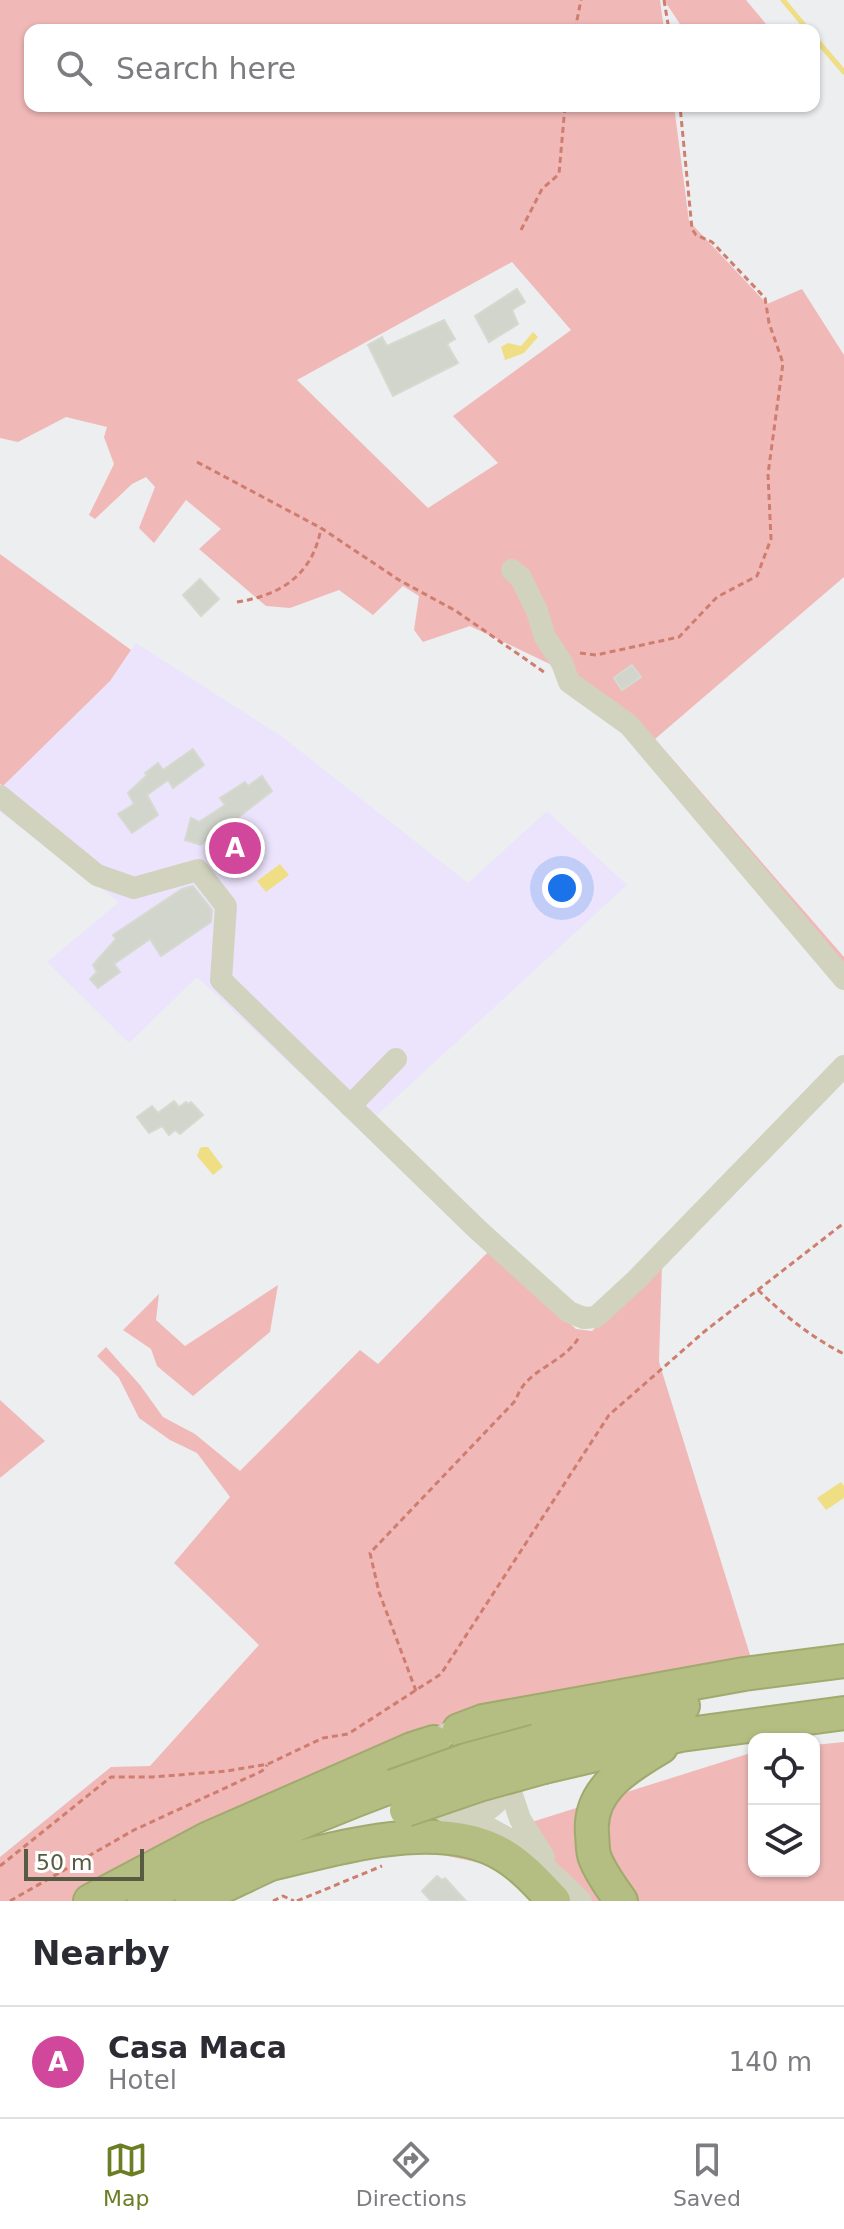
<!DOCTYPE html>
<style>
body{margin:0;font-family:"DejaVu Sans",sans-serif;background:#f7f7f7;color:#2b2b33}
.controls{position:absolute;right:24px;bottom:24px;display:grid;overflow:hidden;border-radius:16px;box-shadow:0 2px 6px #0004}
.controls button{width:72px;height:72px;display:grid;place-items:center;padding:0;border:0;border-bottom:2px solid #e1e1e2;background:#fff;color:#2b2b33;font:40px sans-serif}
.scale{position:absolute;left:24px;bottom:20px;width:120px;box-sizing:border-box;padding-left:8px;border:4px solid #585b44;border-top:0;font-size:22px;line-height:28px;white-space:nowrap;color:#585b44;-webkit-text-stroke:6px #fff;paint-order:stroke}
.you{position:absolute;left:562px;top:888px;width:28px;height:28px;margin:-20px;border:6px solid #fff;border-radius:50%;background:#1a73e8;box-shadow:0 0 0 12px #1a73e833}
.badge{display:grid;place-items:center;width:52px;height:52px;border-radius:50%;background:#6b7e24;color:#fff;font-size:26px;font-weight:700}
.pin{position:absolute;translate:-50% -50%;border:4px solid #fff;box-shadow:0 2px 8px #0006}
.list{margin:0;padding:0;list-style:none}
h2{display:flex;justify-content:space-between;align-items:center;height:104px;margin:0;padding:0 32px;font-size:34px}
h2 small{font-size:26px;font-weight:400;color:#7c7c81}
.list li{display:grid;grid-template-columns:52px 1fr auto;gap:24px;align-items:center;box-sizing:border-box;height:112px;padding:0 32px;border-top:2px solid #e1e1e2}
.list b{display:block;font-size:30px;white-space:nowrap}
.list p{margin:0;font-size:26px;white-space:nowrap;color:#7c7c81}
.list em{font-size:26px;font-style:normal;color:#7c7c81}
.icon{flex:none;width:44px;height:44px;fill:none;stroke:currentColor;stroke-width:2;stroke-linecap:round;stroke-linejoin:round}
.map{position:relative;flex:none;width:844px;height:1901px;overflow:hidden}
.search{position:absolute;background:#fff;box-shadow:0 2px 6px #0004;left:24px;right:24px;top:24px;height:88px;display:flex;align-items:center;gap:20px;box-sizing:border-box;padding:0 28px;border-radius:16px;color:#7c7c81;font-size:30px}
.sheet{height:216px;background:#fff}
nav{display:flex;justify-content:space-around;align-items:center;box-sizing:border-box;height:112px;border-top:2px solid #e1e1e2;background:#fff;font-size:22px;color:#7c7c81}
nav a{display:grid;justify-items:center;gap:4px}
nav .on{color:#6b7e24}
.map>svg:first-child{display:block}
.commercial{fill:#ece4fc}
.green{fill:#f0b9b8;fill-rule:evenodd}
.water{fill:#efde83}
.lines{fill:none;stroke-linecap:round;stroke-linejoin:round}
.stream{stroke:#efde83;stroke-width:5}
.building{fill:#d2d5cb;stroke:#d6d9d0;stroke-width:2}
.highway-casing{stroke:#a0aa6d;stroke-width:36}
.path{stroke:#cf7d6f;stroke-width:3;stroke-dasharray:6 4;stroke-linecap:butt}
.minor{stroke:#d1d3bf;stroke-width:22}
.highway{stroke:#b5be82;stroke-width:32}
.highway-bridge-casing{stroke:#a0aa6d;stroke-width:36;stroke-linecap:butt}
.highway-bridge{stroke:#b5be82;stroke-width:32}
</style>
<div class="map">
<svg width="844" height="1901" viewBox="0 0 844 1901">
<rect width="100%" height="100%" fill="#eceef0"/>
<path class="commercial" d="M136,643L281,736L468,883L547,811L627,885L374,1118L343,1113L197,977L129,1043L47,962L119,902L0,812V789L110,681Z"/>
<g class="green">
<path d="M0,0H660L664,30H30V106H674L689,221L767,304L802,289L844,355V577L655,739L844,957V975L649,742L556,667L470,626L423,642L414,630L419,596L403,586L373,615L339,590L290,608L266,606L199,549L221,529L186,500L154,543L139,528L155,487L146,477L132,484L95,519L89,515L114,464L104,437L107,427L66,417L18,442L0,438ZM512,262L571,330L453,416L498,463L428,508L297,380Z"/>
<path d="M664,0H746L771,30H684Z"/>
<path d="M0,554L131,650L110,681L3,786L0,784Z"/>
<path d="M489,1251L576,1329L592,1331L662,1265L659,1362L751,1658L477,1714L414,1735L77,1901H0V1857L111,1767L150,1766L259,1645L174,1563L230,1497L197,1453L170,1440L139,1418L119,1378L97,1356L106,1347L140,1385L163,1417L195,1434L240,1471L360,1350L378,1364Z"/>
<path d="M278,1285L270,1332L193,1396L157,1366L151,1349L123,1330L159,1294L156,1320L185,1346Z"/>
<path d="M0,1400L45,1441L0,1478Z"/>
<path d="M844,1742V1901H542L490,1865L433,1853L754,1752V1871H814V1745Z"/>
</g>
<g class="water">
<path d="M533,332L538,337L524,353L505,360L501,347L508,343L521,346Z"/>
<path d="M280,864L289,875L266,892L257,881Z"/>
<path d="M203,1147H208L223,1167L213,1175L197,1156L200,1148Z"/>
<path d="M841,1482L844,1486V1498L826,1510L817,1498Z"/>
</g>
<g class="lines">
<g class="stream">
<path d="M783,0L808,30"/>
<path d="M814,37L844,72"/>
</g>
</g>
<g class="building">
<path d="M517,289L525,302L512,310L518,324L489,342L475,316Z"/>
<path d="M444,320L455,339L447,344L458,363L393,396L368,345L382,337L387,346Z"/>
<path d="M200,579L219,599L201,616L183,595Z"/>
<path d="M632,665L641,677L622,690L614,678Z"/>
<path d="M193,749L204,765L173,788L168,780L147,795L158,815L132,833L118,814L134,804L128,793L147,775L145,773L158,763L163,770Z"/>
<path d="M262,776L272,791L235,820L239,825L225,835L221,829L201,845L185,840L191,818L199,822L225,805L220,798L245,782L248,786Z"/>
<path d="M193,886L212,910L211,922L161,956L150,939L114,964L120,972L98,988L90,979L97,972L93,965L116,939L113,935L182,889Z"/>
<path d="M174,1101L179,1107L186,1102L188,1104L191,1102L203,1115L180,1134L175,1130L169,1135L162,1126L149,1133L137,1117L152,1106L158,1113Z"/>
<path d="M437,1876L442,1880L445,1878L466,1901H431L422,1891Z"/>
</g>
<g class="lines">
<defs>
<g id="highway">
<path d="M459,1730L483,1721L744,1674L844,1661"/>
<path d="M536,1741L683,1706"/>
<path d="M544,1767L681,1735L844,1713"/>
<path d="M266,1865C334,1850 440,1815 505,1856C523,1867 539,1885 554,1901"/>
<path d="M144,1898C225,1854 307,1818 393,1786"/>
<path d="M90,1901L209,1838L412,1749L434,1742"/>
<path d="M192,1901L283,1858"/>
<path d="M621,1901C612,1888 601,1874 595,1858C592,1851 593,1842 592,1834C588,1789 628,1767 661,1747"/>
</g>
</defs>
<use href="#highway" class="highway-casing"/>
<g class="path">
<path d="M664,0L669,30"/>
<path d="M575,30L581,0"/>
<path d="M521,230L542,189L559,174L565,106"/>
<path d="M197,462L321,528L399,580L456,611L544,672"/>
<path d="M237,602C282,595 313,574 321,528"/>
<path d="M580,653L596,655L679,637L717,597L757,576L771,539L768,474L783,363L769,323L765,298L712,242L696,235L692,229L680,106"/>
<path d="M758,1290C785,1316 811,1337 844,1354"/>
<path d="M416,1691L379,1592L370,1553L516,1400C525,1368 566,1364 580,1335"/>
<path d="M0,1866L111,1777H153L227,1771L268,1764L323,1738L348,1734L441,1674L609,1415L705,1331L844,1223"/>
<path d="M10,1901L134,1830L262,1771L267,1765"/>
<path d="M273,1901L283,1896L294,1901"/>
<path d="M297,1901L382,1866"/>
</g>
<g class="minor">
<path d="M512,570L521,578L537,611L545,637L562,663L569,682L629,725L844,979"/>
<path d="M0,796L97,875L134,888L198,870L226,906L221,980L477,1229L569,1312L584,1318L596,1317L636,1280L844,1066"/>
<path d="M350,1106L396,1059"/>
<circle cx="465" cy="1773" r="43"/>
<path d="M508,1783L520,1819L544,1857"/>
<path d="M469,1817L525,1848L581,1901"/>
</g>
<use href="#highway" class="highway"/>
<defs>
<g id="highway-bridge">
<path d="M393,1786L466,1760L536,1741"/>
<path d="M406,1810L479,1785L544,1767"/>
</g>
</defs>
<use href="#highway-bridge" class="highway-bridge-casing"/>
<use href="#highway-bridge" class="highway-bridge"/>
</g>
</svg>
<div class="controls">
<button><svg class="icon" aria-label="locate" viewBox="0 0 24 24"><circle cx="12" cy="12" r="6"/><path d="M12 2v4M12 18v4M2 12h4M18 12h4"/></svg></button>
<button><svg class="icon" aria-label="layers" viewBox="0 0 24 24"><path d="M12 4l9 5-9 5-9-5zM3 14l9 5 9-5"/></svg></button>
</div>
<div class="scale">50 m</div>
<div class="you"></div>
<div class="pin badge" style="left:235px;top:848px;background:#d1479c">A</div>
<div class="search"><svg class="icon" aria-label="search" viewBox="0 0 24 24"><circle cx="10" cy="10" r="6"/><path d="M15 15l6 6"/></svg>Search here</div>
</div>
<section class="sheet">
<h2>Nearby<small></small></h2>
<ul class="list">
<li><span class="badge" style="background:#d1479c">A</span><div><b>Casa Maca</b><p>Hotel</p></div><em>140 m</em></li>
</ul>
</section>
<nav>
<a class="on"><svg class="icon" aria-label="map" viewBox="0 0 24 24"><path d="M3 6l6-2 6 2 6-2v14l-6 2-6-2-6 2zM9 4v14M15 6v14"/></svg>Map</a>
<a><svg class="icon" aria-label="directions" viewBox="0 0 24 24"><path d="M12 3l9 9-9 9-9-9zM9 14v-3h6M13 9l2 2-2 2"/></svg>Directions</a>
<a><svg class="icon" aria-label="saved" viewBox="0 0 24 24"><path d="M7 4h10v16l-5-4-5 4z"/></svg>Saved</a>
</nav>
